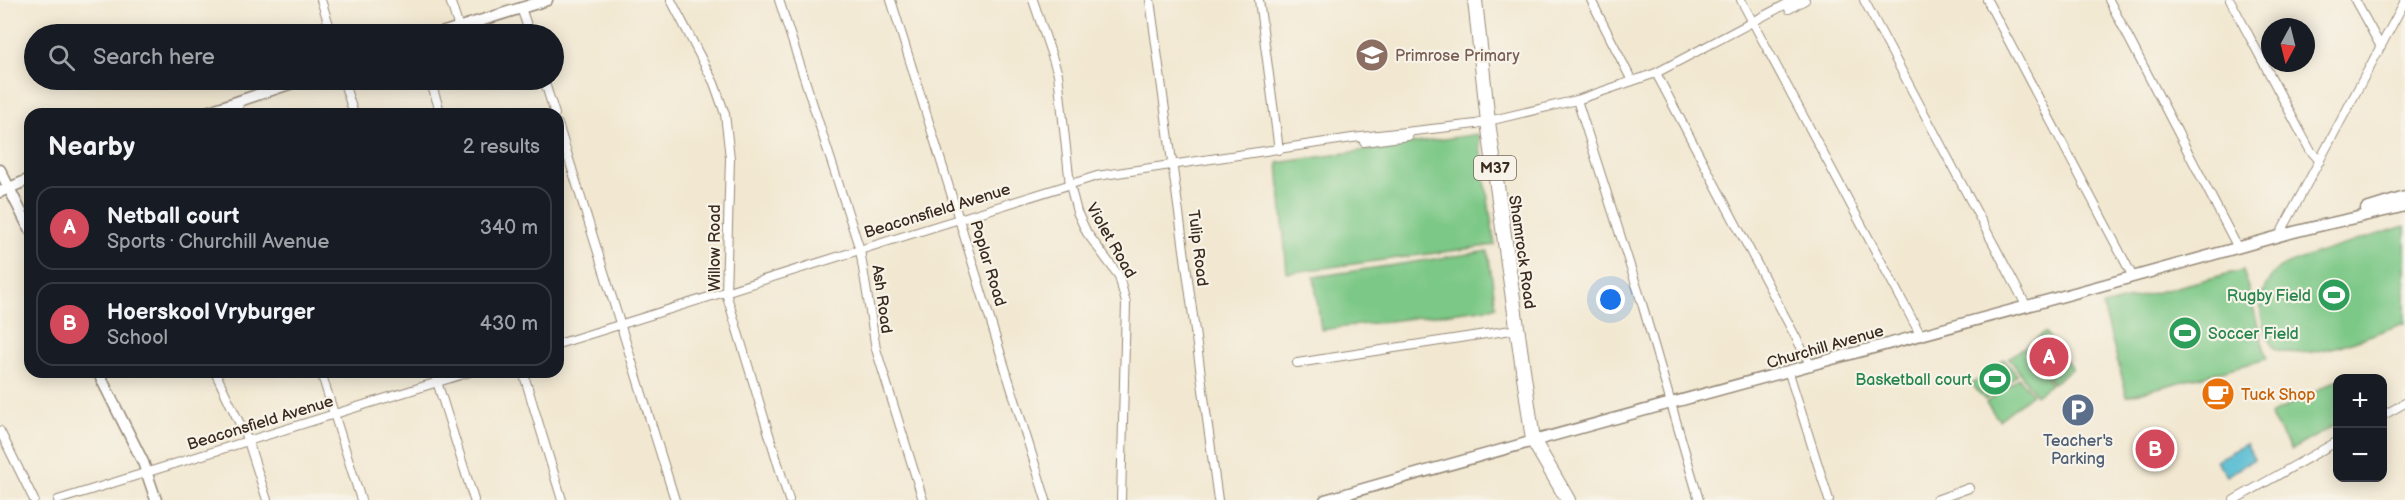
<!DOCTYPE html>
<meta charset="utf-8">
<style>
body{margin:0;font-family:"Balsamiq Sans",sans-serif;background:#20242c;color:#f1f3f6}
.controls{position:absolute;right:18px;bottom:18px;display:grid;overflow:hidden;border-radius:12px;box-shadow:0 3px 15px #0003}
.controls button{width:54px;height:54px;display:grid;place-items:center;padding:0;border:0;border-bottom:2px solid #363941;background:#171b24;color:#f1f3f6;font:30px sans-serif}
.compass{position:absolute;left:2261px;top:18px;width:54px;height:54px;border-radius:50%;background:#171b24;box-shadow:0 3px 15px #0003;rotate:187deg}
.you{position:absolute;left:1611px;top:300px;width:21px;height:21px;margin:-15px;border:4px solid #fff;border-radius:50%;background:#1a73e8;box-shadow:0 0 0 9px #1a73e833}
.badge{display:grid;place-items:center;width:39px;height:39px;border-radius:50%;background:#d1495b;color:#fff;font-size:20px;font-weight:700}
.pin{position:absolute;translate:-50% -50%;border:3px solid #fff;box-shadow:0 2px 6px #0006}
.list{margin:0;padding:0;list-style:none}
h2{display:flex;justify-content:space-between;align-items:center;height:78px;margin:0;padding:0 24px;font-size:26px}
h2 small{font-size:20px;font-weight:400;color:#9ea1a6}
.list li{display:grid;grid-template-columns:39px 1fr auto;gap:18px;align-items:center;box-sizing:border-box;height:84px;margin:0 12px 12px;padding:0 12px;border:2px solid #363941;border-radius:18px}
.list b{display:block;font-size:22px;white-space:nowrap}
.list p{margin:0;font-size:20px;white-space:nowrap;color:#9ea1a6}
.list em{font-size:20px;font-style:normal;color:#9ea1a6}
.icon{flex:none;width:33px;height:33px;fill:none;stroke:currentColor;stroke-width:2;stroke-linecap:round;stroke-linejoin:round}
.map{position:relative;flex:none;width:2405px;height:500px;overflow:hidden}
.search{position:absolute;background:#171b24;box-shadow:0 3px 15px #0003;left:24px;top:24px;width:540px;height:66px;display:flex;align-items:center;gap:15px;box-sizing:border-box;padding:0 21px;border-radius:33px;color:#9ea1a6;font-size:22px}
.panel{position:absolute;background:#171b24;box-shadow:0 3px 15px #0003;left:24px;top:108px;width:540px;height:270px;border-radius:18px}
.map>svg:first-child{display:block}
.green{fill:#7cc886;stroke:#5c7952;stroke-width:1.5}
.water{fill:#54bbd2;stroke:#487278;stroke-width:1.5}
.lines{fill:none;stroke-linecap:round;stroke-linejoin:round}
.minor-casing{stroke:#968978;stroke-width:10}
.tertiary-casing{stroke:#968978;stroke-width:13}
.primary-casing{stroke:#968978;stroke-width:16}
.minor{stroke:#fff;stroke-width:8}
.tertiary{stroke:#fff;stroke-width:10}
.primary{stroke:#fff;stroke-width:14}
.labels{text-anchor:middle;stroke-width:4.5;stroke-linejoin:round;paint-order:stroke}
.shield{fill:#f7f3e8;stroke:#73665b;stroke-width:1.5}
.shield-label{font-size:15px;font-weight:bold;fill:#3b2a1e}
.education-label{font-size:16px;fill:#785e54;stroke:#f7f3e8;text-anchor:start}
.street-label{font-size:16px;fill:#3b2a1e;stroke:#f7f3e8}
.leisure-label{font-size:16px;fill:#27864d;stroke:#f7f3e8;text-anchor:end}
.food-label{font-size:16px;fill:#c56008;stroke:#f7f3e8;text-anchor:start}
.service-label{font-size:16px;fill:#4e5e75;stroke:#f7f3e8}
</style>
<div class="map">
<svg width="2405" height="500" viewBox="0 0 2405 500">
<rect width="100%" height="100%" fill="#f7f3e8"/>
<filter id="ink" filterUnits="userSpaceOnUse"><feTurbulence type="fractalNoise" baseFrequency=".0167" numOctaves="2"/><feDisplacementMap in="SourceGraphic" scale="12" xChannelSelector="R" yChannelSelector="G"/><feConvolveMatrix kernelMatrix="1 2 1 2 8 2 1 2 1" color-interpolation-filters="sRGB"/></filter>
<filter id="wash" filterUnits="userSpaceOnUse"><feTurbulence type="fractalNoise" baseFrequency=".008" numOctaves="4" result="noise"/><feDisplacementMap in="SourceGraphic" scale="24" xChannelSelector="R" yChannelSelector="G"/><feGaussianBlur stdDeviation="1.35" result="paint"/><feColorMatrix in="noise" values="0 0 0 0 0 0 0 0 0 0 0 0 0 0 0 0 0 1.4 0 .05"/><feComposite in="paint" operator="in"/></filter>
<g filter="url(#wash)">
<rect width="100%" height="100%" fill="#f2e8d1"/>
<g class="green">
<path d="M1478,134L1495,245L1287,273L1278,163Z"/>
<path d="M2405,226V323C2367,335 2313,363 2275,349C2257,323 2254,293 2278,269C2286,261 2386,232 2405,226Z"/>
<path d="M1488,251L1496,307L1321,330L1314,277Z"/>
<path d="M2243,270L2267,359L2127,396L2103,306Z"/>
<path d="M2045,332L2072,368L2053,383L2026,346Z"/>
<path d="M2024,347L2051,384L2036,395L2009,358Z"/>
<path d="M2004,359L2017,375L1985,400L1972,384Z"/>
<path d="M2019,378L2032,394L1999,420L1986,403Z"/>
<path d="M2338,379L2337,424L2291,450L2270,415Z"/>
</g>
<path class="water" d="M2246,444L2254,459L2227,476L2216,460Z"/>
</g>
<g filter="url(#ink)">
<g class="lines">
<defs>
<g id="minor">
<path d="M321,0L332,34"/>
<path d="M450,0L459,28"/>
<path d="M671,0L714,83L725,114L730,158L726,293L789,500"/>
<path d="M779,0L860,250L876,349L923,500"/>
<path d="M891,0L1046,500"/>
<path d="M1033,0L1058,74L1070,185L1077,212L1087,233L1119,276L1126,303L1121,500"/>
<path d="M1150,0L1218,500"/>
<path d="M1259,0L1279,150"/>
<path d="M1591,0L1632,81"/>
<path d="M1741,0L1920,334"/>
<path d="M1864,0L2027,307"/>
<path d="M1987,0L2133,277"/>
<path d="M2109,0L2238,248"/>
<path d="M2230,0L2310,150L2320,161"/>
<path d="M2355,0L2381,47"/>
<path d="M521,8L530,34"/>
<path d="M1789,9L1805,0"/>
<path d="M1656,73L1811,366"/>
<path d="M343,80L354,114"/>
<path d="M430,80L441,114"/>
<path d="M544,80L555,114"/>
<path d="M1577,100L1641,300L1699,500"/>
<path d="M237,102L241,114"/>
<path d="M558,124L675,500"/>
<path d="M1364,142L1408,136"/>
<path d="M2279,236L2405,1"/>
<path d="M558,344L1097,176L1352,138L1476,124L1577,100L1656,73L1794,0"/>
<path d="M1297,363L1518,329"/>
<path d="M215,372L248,441L267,500"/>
<path d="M321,372L361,500"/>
<path d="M434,372L474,500"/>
<path d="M523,372L562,500"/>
<path d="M1789,373L1829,500"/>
<path d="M2382,416L2405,403"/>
<path d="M0,431L34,500"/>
<path d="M58,500L470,372"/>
<path d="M1936,500L1969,488"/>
<path d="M2234,500L2338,441"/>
</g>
<g id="tertiary">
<path d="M438,34L547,0"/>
<path d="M201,114L301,80"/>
<path d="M0,170L30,230"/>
<path d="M0,192L30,179"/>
<path d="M2366,209L2405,197"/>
<path d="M98,372L143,462L156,500"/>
<path d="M1325,500C1642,408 1962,326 2279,236C2321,224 2363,217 2405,206"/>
</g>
<path id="primary" d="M1475,0L1488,122L1533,440L1568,500"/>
</defs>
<use href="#minor" class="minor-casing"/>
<use href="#tertiary" class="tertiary-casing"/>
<use href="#primary" class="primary-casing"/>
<use href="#minor" class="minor"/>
<use href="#tertiary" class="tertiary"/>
<use href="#primary" class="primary"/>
</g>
</g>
<defs>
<symbol id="school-disc" viewBox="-11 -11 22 22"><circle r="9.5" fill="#8d6e63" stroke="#f7f3e8"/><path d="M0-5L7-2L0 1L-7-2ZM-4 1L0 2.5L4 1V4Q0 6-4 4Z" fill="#fff"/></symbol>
<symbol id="stadium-disc" viewBox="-11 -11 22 22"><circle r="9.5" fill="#2e9e5b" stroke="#f7f3e8"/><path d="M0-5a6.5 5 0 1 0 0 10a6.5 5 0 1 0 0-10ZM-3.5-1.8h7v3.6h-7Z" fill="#fff"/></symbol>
<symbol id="cafe-disc" viewBox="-11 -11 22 22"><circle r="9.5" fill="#e8710a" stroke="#f7f3e8"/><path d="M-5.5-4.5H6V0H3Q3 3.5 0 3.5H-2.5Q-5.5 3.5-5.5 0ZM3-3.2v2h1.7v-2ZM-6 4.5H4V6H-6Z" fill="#fff"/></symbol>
<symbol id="parking-disc" viewBox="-11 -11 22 22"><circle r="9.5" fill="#5c6f8a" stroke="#f7f3e8"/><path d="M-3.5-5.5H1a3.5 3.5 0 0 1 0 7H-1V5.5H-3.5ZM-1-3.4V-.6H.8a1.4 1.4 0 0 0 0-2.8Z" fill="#fff"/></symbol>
</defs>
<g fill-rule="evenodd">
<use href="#school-disc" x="1353" y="36" width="38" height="38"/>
<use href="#stadium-disc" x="2315" y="276" width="38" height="38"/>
<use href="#stadium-disc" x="2166" y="314" width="38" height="38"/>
<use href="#stadium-disc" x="1976" y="360" width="38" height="38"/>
<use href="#cafe-disc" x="2199" y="375" width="38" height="38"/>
<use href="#parking-disc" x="2059" y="391" width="38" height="38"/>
</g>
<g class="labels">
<rect class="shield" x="1474" y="156" width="42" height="24" rx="4.5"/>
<g class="shield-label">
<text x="1495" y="173">M37</text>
</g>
<g class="education-label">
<text x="1395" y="61">Primrose Primary</text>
</g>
<g class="street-label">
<text transform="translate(937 210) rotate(-17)" y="6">Beaconsfield Avenue</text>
<text transform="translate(1112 240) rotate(60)" y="6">Violet Road</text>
<text transform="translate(714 248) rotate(-90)" y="6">Willow Road</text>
<text transform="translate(1199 248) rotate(83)" y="6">Tulip Road</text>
<text transform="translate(1523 252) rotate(82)" y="6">Shamrock Road</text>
<text transform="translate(989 263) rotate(73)" y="6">Poplar Road</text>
<text transform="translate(883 299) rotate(82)" y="6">Ash Road</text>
<text transform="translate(1825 346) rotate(-16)" y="6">Churchill Avenue</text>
<text transform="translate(260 422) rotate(-17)" y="6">Beaconsfield Avenue</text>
</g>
<g class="leisure-label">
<text x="2311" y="301">Rugby Field</text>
<text x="2208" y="339" text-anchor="start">Soccer Field</text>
<text x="1972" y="385">Basketball court</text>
</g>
<g class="food-label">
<text x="2241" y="400">Tuck Shop</text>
</g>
<g class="service-label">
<text x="2078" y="446">Teacher's<tspan x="2078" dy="18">Parking</tspan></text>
</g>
</g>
</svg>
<div class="controls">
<button>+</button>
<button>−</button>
</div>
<svg class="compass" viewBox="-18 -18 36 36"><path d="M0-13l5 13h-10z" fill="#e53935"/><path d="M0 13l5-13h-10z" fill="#9ea1a6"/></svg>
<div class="you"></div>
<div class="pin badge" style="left:2049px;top:357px">A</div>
<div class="pin badge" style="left:2155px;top:449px">B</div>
<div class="search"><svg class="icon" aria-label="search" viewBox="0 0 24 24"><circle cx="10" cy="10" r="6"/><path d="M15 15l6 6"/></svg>Search here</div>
<section class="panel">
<h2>Nearby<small>2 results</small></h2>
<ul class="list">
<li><span class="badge">A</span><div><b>Netball court</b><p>Sports · Churchill Avenue</p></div><em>340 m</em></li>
<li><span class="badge">B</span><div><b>Hoerskool Vryburger</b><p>School</p></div><em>430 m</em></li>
</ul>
</section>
</div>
